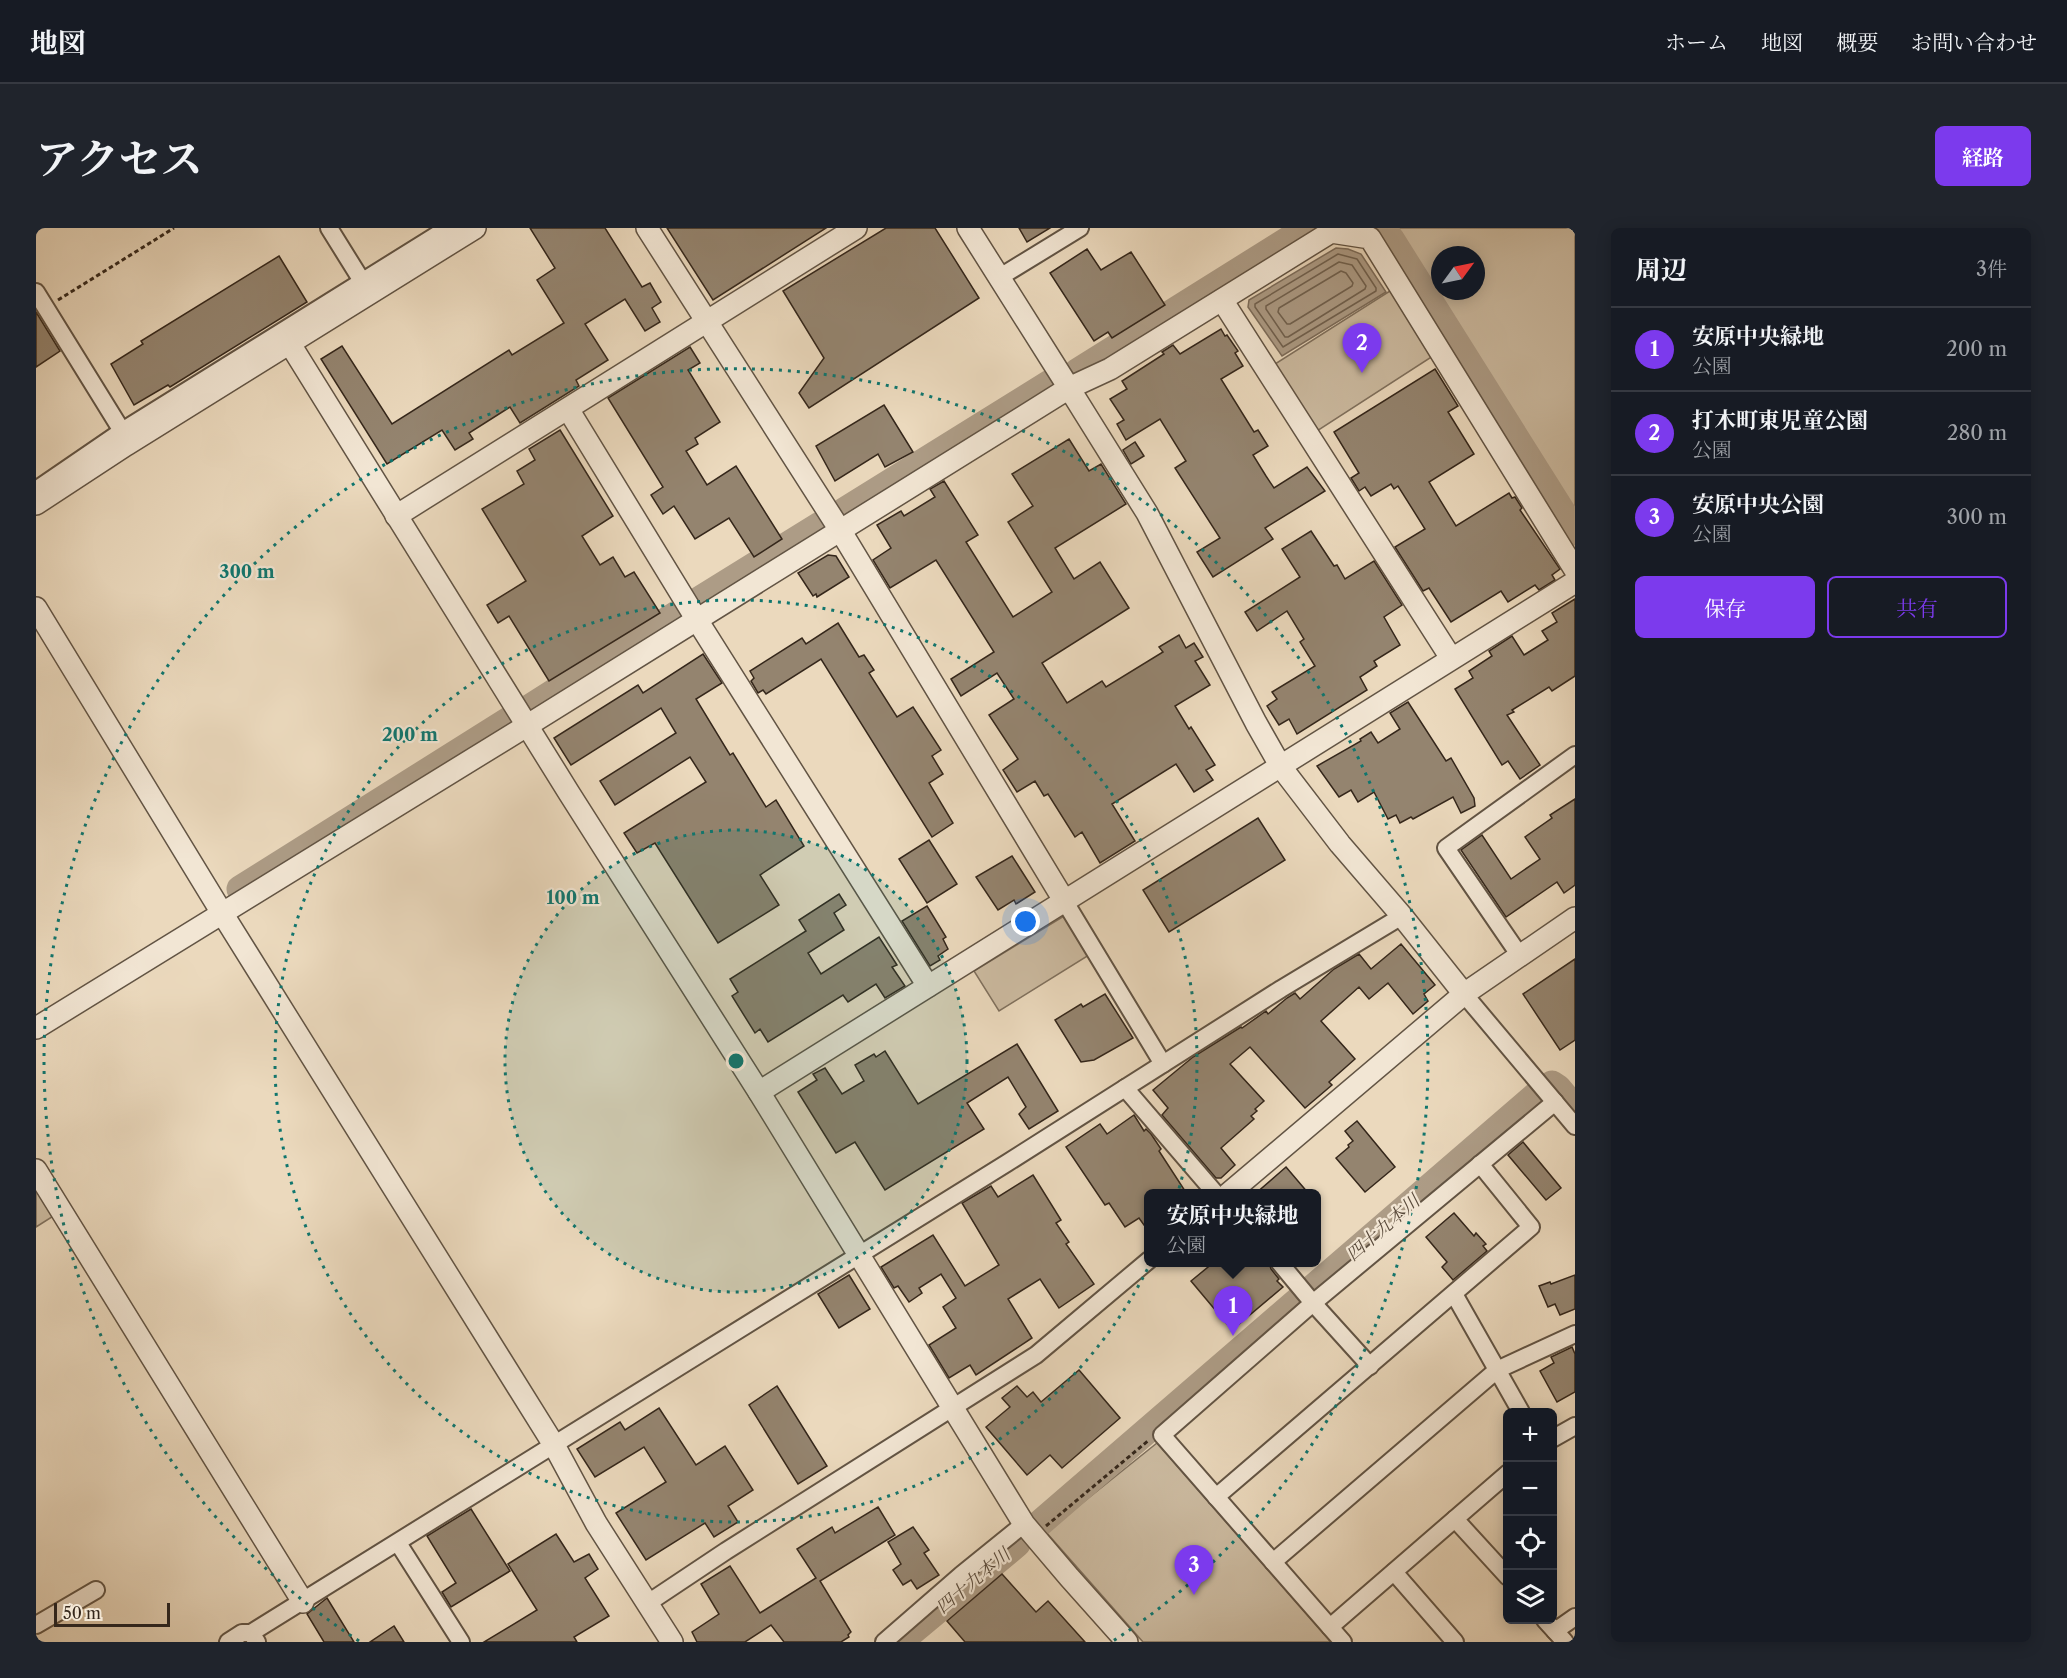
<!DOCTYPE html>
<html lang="ja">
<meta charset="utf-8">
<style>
body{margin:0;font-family:"Libre Caslon Text","Noto Serif JP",serif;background:#20242c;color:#f1f3f6}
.controls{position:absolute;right:18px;bottom:18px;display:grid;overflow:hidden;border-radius:9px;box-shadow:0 3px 15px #0003}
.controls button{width:54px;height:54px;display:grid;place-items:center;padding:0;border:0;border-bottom:2px solid #363941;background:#171b24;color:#f1f3f6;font:30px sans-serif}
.compass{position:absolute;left:1395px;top:18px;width:54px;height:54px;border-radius:50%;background:#171b24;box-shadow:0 3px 15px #0003;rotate:57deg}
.scale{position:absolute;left:18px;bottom:15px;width:116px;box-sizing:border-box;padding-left:6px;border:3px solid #35271b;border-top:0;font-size:16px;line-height:21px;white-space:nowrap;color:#35271b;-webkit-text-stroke:4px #f2e6d4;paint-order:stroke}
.you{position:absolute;left:990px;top:694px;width:21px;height:21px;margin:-15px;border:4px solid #fff;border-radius:50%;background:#1a73e8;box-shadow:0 0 0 9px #1a73e833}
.badge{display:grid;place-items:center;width:39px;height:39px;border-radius:50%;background:#7c3aed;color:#fff;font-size:20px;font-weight:700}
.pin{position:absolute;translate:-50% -50px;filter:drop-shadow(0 2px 3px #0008)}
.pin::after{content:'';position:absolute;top:32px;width:21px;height:18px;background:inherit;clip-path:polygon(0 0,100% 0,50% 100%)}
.popup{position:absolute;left:1108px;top:961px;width:177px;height:78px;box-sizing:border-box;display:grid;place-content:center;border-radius:9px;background:#171b24;filter:drop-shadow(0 2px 4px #0005);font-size:20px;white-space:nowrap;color:#9ea1a6}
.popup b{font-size:22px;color:#f1f3f6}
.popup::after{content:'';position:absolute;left:50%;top:100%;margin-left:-12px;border:12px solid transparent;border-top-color:#171b24}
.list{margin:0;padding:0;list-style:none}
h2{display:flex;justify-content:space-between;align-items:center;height:78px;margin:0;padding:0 24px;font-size:26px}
h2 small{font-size:20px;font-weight:400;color:#9ea1a6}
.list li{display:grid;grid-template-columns:39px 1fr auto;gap:18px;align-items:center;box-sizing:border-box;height:84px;padding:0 24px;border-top:2px solid #363941}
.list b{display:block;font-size:22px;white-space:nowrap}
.list p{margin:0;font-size:20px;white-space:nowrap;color:#9ea1a6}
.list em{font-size:20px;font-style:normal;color:#9ea1a6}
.actions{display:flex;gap:12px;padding:18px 24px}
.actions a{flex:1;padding:14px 0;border:2px solid #7c3aed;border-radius:9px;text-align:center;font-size:21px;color:#7c3aed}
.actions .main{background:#7c3aed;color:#fff}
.icon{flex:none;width:33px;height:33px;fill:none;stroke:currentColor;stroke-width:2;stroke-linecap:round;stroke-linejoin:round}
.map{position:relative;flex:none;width:1539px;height:1414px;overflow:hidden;border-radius:9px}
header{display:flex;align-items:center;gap:36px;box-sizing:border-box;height:84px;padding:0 30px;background:#171b24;border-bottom:2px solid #363941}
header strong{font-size:28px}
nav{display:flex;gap:33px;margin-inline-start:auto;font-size:21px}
.intro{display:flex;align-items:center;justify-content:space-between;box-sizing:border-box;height:144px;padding:0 36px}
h1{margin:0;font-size:42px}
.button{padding:15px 27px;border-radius:9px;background:#7c3aed;color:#fff;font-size:21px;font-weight:700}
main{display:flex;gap:36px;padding:0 36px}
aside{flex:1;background:#171b24;border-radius:9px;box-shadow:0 3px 15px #0003}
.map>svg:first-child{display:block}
.green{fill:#ccbba1;stroke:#80715e;stroke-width:1.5;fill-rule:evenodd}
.water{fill:#ad9c86;stroke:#7d6d5b;stroke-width:1.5}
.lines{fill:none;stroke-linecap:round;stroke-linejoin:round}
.shore{stroke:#716250;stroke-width:1.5}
.river{stroke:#ad9c86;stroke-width:27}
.building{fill:#94846f;stroke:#35271b;stroke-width:1.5}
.minor-casing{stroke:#625444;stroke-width:20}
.tertiary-casing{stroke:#625444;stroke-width:24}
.path{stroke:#35271b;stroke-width:3;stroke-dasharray:4.5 3;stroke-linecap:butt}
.minor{stroke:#f2e6d4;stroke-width:16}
.tertiary{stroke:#f2e6d4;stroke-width:21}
.ring{fill:none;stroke:#0f766e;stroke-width:3;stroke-dasharray:3 6}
.labels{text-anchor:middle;stroke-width:4.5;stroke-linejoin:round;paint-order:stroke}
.water-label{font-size:18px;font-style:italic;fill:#594a3b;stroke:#f2e6d4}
.centre{fill:#0f766e;stroke:#f2e6d4;stroke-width:3}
.ring-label{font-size:18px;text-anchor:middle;font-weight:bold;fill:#0f766e;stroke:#f2e6d4;stroke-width:4.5;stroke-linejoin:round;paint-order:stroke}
</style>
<header>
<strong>地図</strong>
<nav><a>ホーム</a><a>地図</a><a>概要</a><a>お問い合わせ</a></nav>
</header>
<div class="intro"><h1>アクセス</h1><a class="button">経路</a></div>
<main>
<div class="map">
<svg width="1539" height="1414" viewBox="0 0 1539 1414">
<rect width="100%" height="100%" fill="#ebd9bd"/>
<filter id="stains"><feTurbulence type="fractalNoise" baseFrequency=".00333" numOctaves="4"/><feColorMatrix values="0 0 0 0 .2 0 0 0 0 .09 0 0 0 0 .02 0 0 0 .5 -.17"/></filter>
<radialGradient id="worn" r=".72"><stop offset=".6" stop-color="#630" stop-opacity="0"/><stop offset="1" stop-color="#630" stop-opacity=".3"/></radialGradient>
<g class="green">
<path d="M1357,0H1539V291ZM1404,27H1440V63H1404Z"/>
<path d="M1357,61L1397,128L1281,203L1239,136Z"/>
<path d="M1028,688L1053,727L963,783L938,743Z"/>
<path d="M0,956L19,987L0,999Z"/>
<path d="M1121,1215L1295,1414H1107L1010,1304Z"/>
</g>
<path class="water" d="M1300,20L1312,21L1325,26L1350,64L1246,128L1212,79L1213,72Z"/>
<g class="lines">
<g class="shore">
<path d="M1302,26L1321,31L1340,60V63L1247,119L1219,79V76Z"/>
<path d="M1303,34L1316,37L1330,58L1329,61L1252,109H1249L1230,81V78Z"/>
<path d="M1305,43L1310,45L1317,55L1316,58L1254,96H1251L1242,84L1243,80Z"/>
</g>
<g class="river">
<path d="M1346,0L1355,11L1539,304"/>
<path d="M1041,144L1271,0"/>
<path d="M808,283L1014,155"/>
<path d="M658,375L784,297"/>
<path d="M490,482L641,386"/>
<path d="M204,661L473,492"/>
<path d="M1516,856L1522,860L1539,880"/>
<path d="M1003,1296L1499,868"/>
<path d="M866,1412L981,1316"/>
</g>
</g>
<g class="building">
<path d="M494,0H569L606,59L614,55L625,74L616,80L624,94L609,103L589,71L549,96L572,132L540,152L543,158L484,195L474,179L433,205L437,211L419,222L406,202L351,236L285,131L306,118L356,196L473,122L476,127L528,95L501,52L519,40Z"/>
<path d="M631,0H790L677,72Z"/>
<path d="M850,0H899L943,70L773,180L763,165L788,130L747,63Z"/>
<path d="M983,0H1014L991,14Z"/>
<path d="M1051,21L1065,42L1095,24L1129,77L1076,110L1072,104L1058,113L1014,45Z"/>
<path d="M243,28L271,74L134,159L132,157L98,177L75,136L107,116L105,113Z"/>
<path d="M0,84L24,123L0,139Z"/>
<path d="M1185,101L1189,108L1191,107L1202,123L1199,125L1207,138L1185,151L1218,204L1222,202L1232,218L1217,227L1230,248L1238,260L1271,239L1289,263L1229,300L1237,311L1177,349L1161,324L1184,310L1139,240L1150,233L1124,191L1090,212L1081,196L1088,192L1074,171L1091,161L1086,153L1128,126L1126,124L1137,117L1144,126Z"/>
<path d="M654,119L664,135L652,142L684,194L659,210L662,216L650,223L671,257L700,238L746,311L718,329L693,290L659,311L638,278L627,286L615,267L627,259L572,170Z"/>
<path d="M1399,141L1422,178L1412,184L1438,226L1393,254L1420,298L1473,265L1476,270L1479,269L1486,280L1484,282L1524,341L1516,347L1519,352L1503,362L1499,357L1472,374L1465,363L1415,394L1393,360L1387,363L1359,319L1389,301L1362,258L1358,261L1355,256L1335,268L1329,259L1323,263L1315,250L1323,245L1298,204Z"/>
<path d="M848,177L877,224L849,239L842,226L799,253L780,218Z"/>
<path d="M524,202L577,288L546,308L564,337L577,329L589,349L598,344L624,385L513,453L473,388L462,395L451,377L490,353L446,281L488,256L481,243L499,232L493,221Z"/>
<path d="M1033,211L1053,243L1065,236L1090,276L1019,320L1038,351L1064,334L1093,380L1006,435L1031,475L1066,453L1070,459L1127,424L1123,419L1143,407L1150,420L1158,415L1167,429L1159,433L1174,457L1139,478L1153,501L1155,499L1179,537L1170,542L1177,552L1158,564L1140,536L1076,576L1099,613L1064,635L1046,604L1039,609L1012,566L1008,568L999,553L981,564L967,542L982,531L953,487L978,471L961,445L925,468L915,451L958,424L900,332L854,360L837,332L855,320L841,297L865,283L868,288L899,269L894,261L908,253L942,307L930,314L977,389L1016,364L972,294L997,278L976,246Z"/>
<path d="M1099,214L1108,228L1095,236L1087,222Z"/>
<path d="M1275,303L1298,338L1301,337L1309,351L1338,333L1366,377L1348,389L1364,417L1338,433L1341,438L1324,449L1331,462L1261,506L1253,491L1243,497L1231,478L1241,471L1236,464L1279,438L1264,414L1268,411L1251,383L1221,403L1209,384L1264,349L1246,321Z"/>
<path d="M792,327L800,328L813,349L781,369L780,366L777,368L762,345Z"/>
<path d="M1539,371V448L1516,463L1513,459L1476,482L1478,484L1471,487L1504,537L1484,551L1472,533L1466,537L1419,461L1437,450L1433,443L1456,428L1453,423L1476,408L1488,427L1512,412L1506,403L1521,394L1516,385Z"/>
<path d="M802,395L823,429L828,427L838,442L833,445L861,489L877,479L905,522L896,528L907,546L893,555L917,595L896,609L785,431L730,466L727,462L722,465L715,453L718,450L714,443L766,410L770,416Z"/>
<path d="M667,426L686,455L660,471L694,527L697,525L730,579L740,572L768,618L724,647L743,677L682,715L619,615L601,625L588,605L670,554L654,529L579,577L564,553L640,505L625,480L535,537L518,510L602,457L607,465Z"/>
<path d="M1372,474L1410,533L1415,530L1438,570L1439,578L1425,585L1417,569L1377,591L1375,589L1364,595L1360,587L1352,591L1338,564L1322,574L1315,562L1303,569L1281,538L1325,513L1324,511L1335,504L1342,515L1364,501L1354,485Z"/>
<path d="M1539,571V657L1528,665L1521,654L1470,689L1425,622L1446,607L1475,651L1504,631L1489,609L1516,590L1514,587Z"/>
<path d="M1222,590L1249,632L1133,704L1107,662Z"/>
<path d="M893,612L921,656L891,675L863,631Z"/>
<path d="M976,628L999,664L980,676L978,672L962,682L940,649Z"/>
<path d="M803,666L810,677L798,685L808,702L772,725L785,746L843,709L861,737L856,739L869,758L849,770L840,756L812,774L807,767L732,814L724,801L719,805L696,768L702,764L694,751L770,703L763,692Z"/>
<path d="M891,678L910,709L907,711L912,721L902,728L904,732L894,738L866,693Z"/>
<path d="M1365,716L1399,757L1388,766L1392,773L1377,786L1352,755L1333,771L1323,759L1285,793L1319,831L1293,854L1296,857L1269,880L1214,819L1194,836L1228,873L1219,881L1221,883L1215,888L1218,891L1185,920L1199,937L1185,950H1180L1126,887L1132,880L1117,862L1157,829L1205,799L1206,800L1230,783L1232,786L1251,770L1259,765L1264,771L1298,741L1323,726L1335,741Z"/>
<path d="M1539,731V812L1524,822L1487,766Z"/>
<path d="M1069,766L1097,810L1058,832L1045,834L1019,792L1045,776L1047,779Z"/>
<path d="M981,816L1022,883L993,901L983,886L990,879L972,849L931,875L948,901L849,962L819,914L800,925L762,864L781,852L777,846L789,840L806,866L828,853L819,837L838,826L840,829L849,823L882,876Z"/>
<path d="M1098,887L1108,903L1110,901L1115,906L1125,921L1123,923L1151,966H1113V1004L1103,990L1089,999L1073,975L1069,977L1030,919L1064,896L1071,906Z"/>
<path d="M1321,893L1359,939L1329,964L1300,930L1313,919L1312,917L1317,913L1309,903Z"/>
<path d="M1487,914L1525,960L1510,972L1472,927Z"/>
<path d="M1250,939L1273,966H1219Z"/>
<path d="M997,947L1025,992L1020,995L1033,1014L1030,1016L1058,1056L1023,1080L1004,1051L972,1071L996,1110L940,1147L934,1137L913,1150L893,1117L920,1100L907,1079L920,1070L905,1046L883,1060L886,1065L873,1074L862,1058L858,1060L845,1039L897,1007L929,1058L963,1037L926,975L955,958L962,969Z"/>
<path d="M1418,985L1438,1008L1440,1005L1450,1016L1447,1018L1451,1023L1417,1052L1406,1039L1411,1034L1390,1009Z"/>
<path d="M1177,1035H1233L1235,1041L1243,1051L1241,1053L1247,1059L1196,1102L1155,1053Z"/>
<path d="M813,1047L834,1081L803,1100L782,1066Z"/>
<path d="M1539,1047V1081L1524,1087L1519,1076L1512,1079L1503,1058L1514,1054L1515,1056Z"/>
<path d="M1536,1119L1539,1126V1164L1521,1174L1504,1143L1518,1135L1515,1129Z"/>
<path d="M1043,1142L1084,1190L1026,1240L1014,1227L991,1247L950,1199L974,1179L966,1170L981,1158L991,1169L997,1164L1005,1174Z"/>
<path d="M741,1158L791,1238L762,1256L713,1177Z"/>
<path d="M623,1180L660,1237L689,1218L717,1262L692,1278L702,1294L678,1309L669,1295L610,1332L580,1285L630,1254L608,1219L559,1249L541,1221L584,1194L589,1202Z"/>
<path d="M842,1279L859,1307L784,1353L815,1404L812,1407L813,1409L805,1414H748L735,1397L709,1414H661L656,1404L683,1386L665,1356L694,1338L724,1385L780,1350L761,1321L796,1299L799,1305Z"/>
<path d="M435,1281L474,1343L415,1379L406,1364L420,1355L391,1308Z"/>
<path d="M877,1299L893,1322L888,1325L903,1347L881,1361L875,1352L867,1357L857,1342L865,1336L852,1314Z"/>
<path d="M520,1306L538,1334L553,1326L562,1341L549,1350L573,1388L538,1409L541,1414H448L501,1382L472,1336Z"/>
<path d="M966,1346L1000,1384L1012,1373L1049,1414H929L911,1393Z"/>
<path d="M291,1370L318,1414H288L271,1386Z"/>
<path d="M358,1398L368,1414H334Z"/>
</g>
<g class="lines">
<defs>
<g id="minor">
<path d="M293,0L326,53"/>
<path d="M964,49L1044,0"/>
<path d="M0,64L86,203"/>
<path d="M0,262L86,203L412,0"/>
<path d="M1029,674L1127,836"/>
<path d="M1484,728L1410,620L1539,527"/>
<path d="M1428,766L1539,898"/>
<path d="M1089,860L1180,966"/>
<path d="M1243,1034L1277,1075L1334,1138"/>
<path d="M1418,1066L1485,1184"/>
<path d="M1516,1211L1539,1198"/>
<path d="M1180,1269L1495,999L1444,936"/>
<path d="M1419,1291L1472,1349"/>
<path d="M362,1315L425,1414"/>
<path d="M1237,1334L1461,1142L1539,1106"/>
<path d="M1358,1344L1419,1414"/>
<path d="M612,1375L690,1323L1000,1127L1113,1032"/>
<path d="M1509,1392L1529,1414"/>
<path d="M0,1397L60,1362"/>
<path d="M1294,1399L1472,1245"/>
<path d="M1519,1403L1539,1389"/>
<path d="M192,1414L206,1405H215"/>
<path d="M221,1414L215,1405L971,935L1245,761L1366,688"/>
<path d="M848,1414L925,1347L988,1296"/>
<path d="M1307,1414L1126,1207L1277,1075L1519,874"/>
</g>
<g id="tertiary">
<path d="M611,0L804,302L1029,674"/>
<path d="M932,0L1033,160L1074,141L1295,4L1334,10L1539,342"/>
<path d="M1186,72L1415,430"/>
<path d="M254,116L533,565L723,864L988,1296L1033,1349L1091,1414"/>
<path d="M532,181L661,392L892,758"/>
<path d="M0,276L90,217L439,0"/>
<path d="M360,288L820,0"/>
<path d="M0,380L186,685L518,1217L560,1295L636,1414"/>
<path d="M0,800L492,497L1033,160L1111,285L1220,495L1245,539L1304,616L1366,688L1428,766"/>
<path d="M723,864L1539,354"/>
<path d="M0,942L267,1374"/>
<path d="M1192,966L1428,766L1539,690"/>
</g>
</defs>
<use href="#minor" class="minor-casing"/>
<use href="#tertiary" class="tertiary-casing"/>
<g class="path">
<path d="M22,72L138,0"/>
<path d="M1010,1298L1113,1212"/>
</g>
<use href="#minor" class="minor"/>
<use href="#tertiary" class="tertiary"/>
</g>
<circle cx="700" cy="833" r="231" fill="#0f766e" fill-opacity=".12"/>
<g class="ring">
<circle cx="700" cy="833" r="231"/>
<circle cx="700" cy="833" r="461"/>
<path d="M323 1413A692 692 0 1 1 1077 1413"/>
</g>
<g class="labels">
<g class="water-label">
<text transform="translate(1347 1000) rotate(-41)" y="6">四十九本川</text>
<text transform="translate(937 1353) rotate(-40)" y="6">四十九本川</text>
</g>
</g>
<circle cx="700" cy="833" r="9" class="centre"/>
<g class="ring-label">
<text x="211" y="350">300 m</text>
<text x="374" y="513">200 m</text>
<text x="537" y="676">100 m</text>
</g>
<rect width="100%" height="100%" filter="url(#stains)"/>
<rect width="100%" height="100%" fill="url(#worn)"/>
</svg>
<div class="controls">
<button>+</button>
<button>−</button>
<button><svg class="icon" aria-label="locate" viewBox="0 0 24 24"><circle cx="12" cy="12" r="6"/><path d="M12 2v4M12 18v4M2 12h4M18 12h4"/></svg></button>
<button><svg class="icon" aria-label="layers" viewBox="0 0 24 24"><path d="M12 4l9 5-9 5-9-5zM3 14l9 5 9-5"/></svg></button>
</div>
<svg class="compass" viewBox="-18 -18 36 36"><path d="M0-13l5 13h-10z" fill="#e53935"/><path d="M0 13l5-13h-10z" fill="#9ea1a6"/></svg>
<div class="scale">50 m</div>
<div class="you"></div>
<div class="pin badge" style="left:1197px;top:1108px">1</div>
<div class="popup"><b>安原中央緑地</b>公園</div>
<div class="pin badge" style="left:1326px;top:145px">2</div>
<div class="pin badge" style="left:1158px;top:1367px">3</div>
</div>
<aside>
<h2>周辺<small>3件</small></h2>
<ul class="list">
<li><span class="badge">1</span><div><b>安原中央緑地</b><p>公園</p></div><em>200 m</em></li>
<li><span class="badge">2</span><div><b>打木町東児童公園</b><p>公園</p></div><em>280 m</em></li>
<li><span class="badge">3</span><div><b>安原中央公園</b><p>公園</p></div><em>300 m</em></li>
</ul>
<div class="actions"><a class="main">保存</a><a>共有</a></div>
</aside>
</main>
